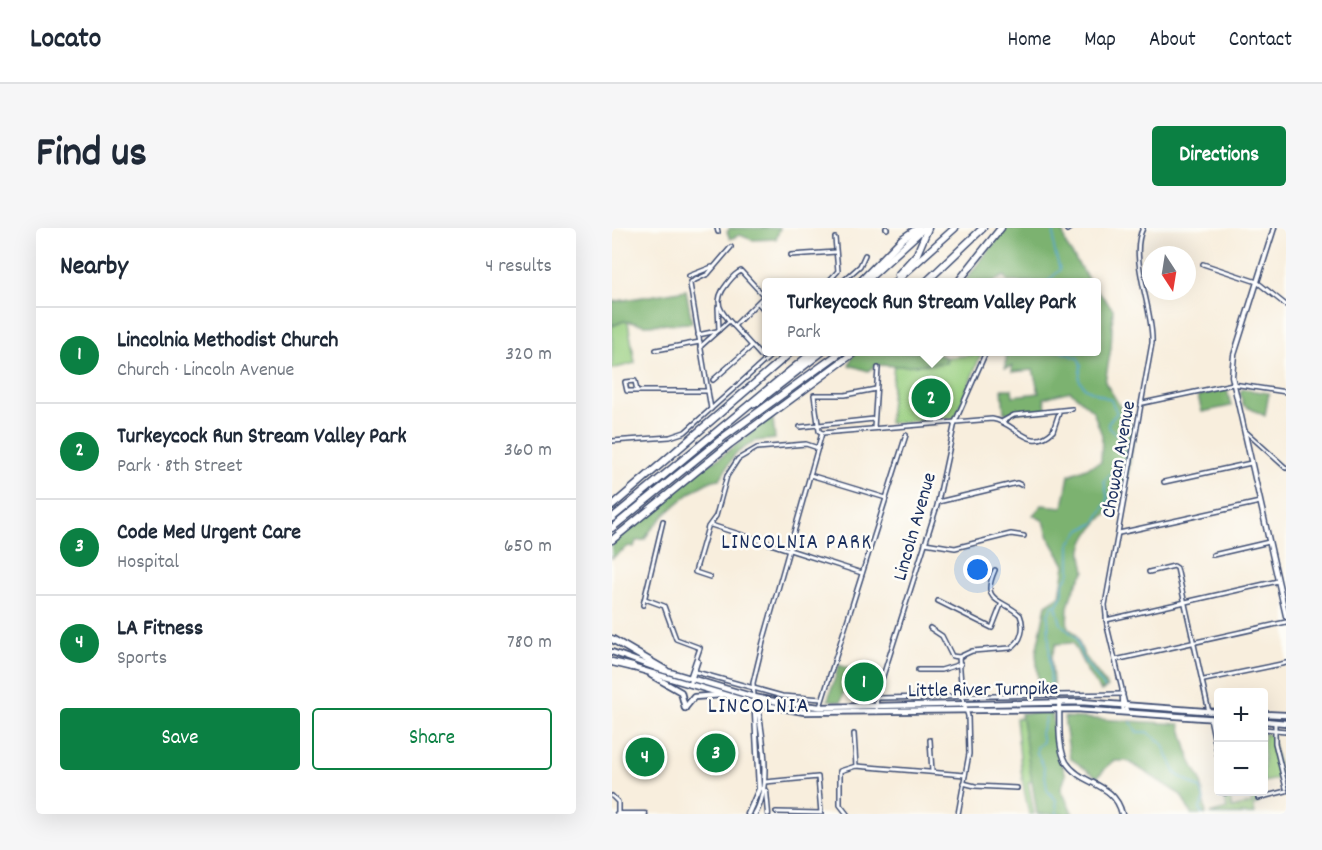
<!DOCTYPE html>
<meta charset="utf-8">
<style>
body{margin:0;font-family:Dekko,sans-serif;background:#f6f6f7;color:#1f2937}
.controls{position:absolute;right:18px;bottom:18px;display:grid;overflow:hidden;border-radius:6px;box-shadow:0 6px 24px #0002}
.controls button{width:54px;height:54px;display:grid;place-items:center;padding:0;border:0;border-bottom:2px solid #e0e1e3;background:#fff;color:#1f2937;font:30px sans-serif}
.compass{position:absolute;left:530px;top:18px;width:54px;height:54px;border-radius:50%;background:#fff;box-shadow:0 6px 24px #0002;rotate:168deg}
.you{position:absolute;left:366px;top:342px;width:21px;height:21px;margin:-15px;border:4px solid #fff;border-radius:50%;background:#1a73e8;box-shadow:0 0 0 9px #1a73e833}
.badge{display:grid;place-items:center;width:39px;height:39px;border-radius:50%;background:#0b8043;color:#fff;font-size:20px;font-weight:700}
.pin{position:absolute;translate:-50% -50%;border:3px solid #fff;box-shadow:0 2px 6px #0006}
.popup{position:absolute;left:150px;top:50px;width:339px;height:78px;box-sizing:border-box;display:grid;place-content:center;border-radius:6px;background:#fff;filter:drop-shadow(0 2px 4px #0005);font-size:20px;white-space:nowrap;color:#747a83}
.popup b{font-size:22px;color:#1f2937}
.popup::after{content:'';position:absolute;left:50%;top:100%;margin-left:-12px;border:12px solid transparent;border-top-color:#fff}
.list{margin:0;padding:0;list-style:none}
h2{display:flex;justify-content:space-between;align-items:center;height:78px;margin:0;padding:0 24px;font-size:26px}
h2 small{font-size:20px;font-weight:400;color:#747a83}
.list li{display:grid;grid-template-columns:39px 1fr auto;gap:18px;align-items:center;box-sizing:border-box;height:96px;padding:0 24px;border-top:2px solid #e0e1e3}
.list b{display:block;font-size:22px;white-space:nowrap}
.list p{margin:0;font-size:20px;white-space:nowrap;color:#747a83}
.list em{font-size:20px;font-style:normal;color:#747a83}
.actions{display:flex;gap:12px;padding:18px 24px}
.actions a{flex:1;padding:14px 0;border:2px solid #0b8043;border-radius:6px;text-align:center;font-size:21px;color:#0b8043}
.actions .main{background:#0b8043;color:#fff}
.map{position:relative;flex:none;width:674px;height:586px;overflow:hidden;border-radius:6px}
header{display:flex;align-items:center;gap:36px;box-sizing:border-box;height:84px;padding:0 30px;background:#fff;border-bottom:2px solid #e0e1e3}
header strong{font-size:28px}
nav{display:flex;gap:33px;margin-inline-start:auto;font-size:21px}
.intro{display:flex;align-items:center;justify-content:space-between;box-sizing:border-box;height:144px;padding:0 36px}
h1{margin:0;font-size:42px}
.button{padding:15px 27px;border-radius:6px;background:#0b8043;color:#fff;font-size:21px;font-weight:700}
main{display:flex;gap:36px;padding:0 36px}
aside{flex:1;background:#fff;border-radius:6px;box-shadow:0 6px 24px #0002}
.map>svg:first-child{display:block}
.green{fill:#9acf81;stroke:#5a7f70;stroke-width:1.5}
.forest{fill:#7bb26f;stroke:#4b7066;stroke-width:1.5}
.lines{fill:none;stroke-linecap:round;stroke-linejoin:round}
.stream{stroke:#57a7d1;stroke-width:1.5}
.minor-casing{stroke:#3c4c71;stroke-width:6}
.tertiary-casing{stroke:#3c4c71;stroke-width:7}
.secondary-casing{stroke:#3c4c71;stroke-width:7}
.primary-casing{stroke:#3c4c71;stroke-width:8}
.motorway-casing{stroke:#3c4c71;stroke-width:9}
.minor{stroke:#fff;stroke-width:3}
.tertiary{stroke:#fff;stroke-width:4}
.secondary{stroke:#fff;stroke-width:4}
.primary{stroke:#fff;stroke-width:4.5}
.motorway{stroke:#fff;stroke-width:6}
.labels{text-anchor:middle;stroke-width:5;stroke-linejoin:round;paint-order:stroke}
.street-label{font-size:20px;fill:#1b2f5e;stroke:#fdfcf7}
.neighbourhood-label{font-size:21px;letter-spacing:1.5px;fill:#1b2f5e;stroke:#fdfcf7}
.quarter-label{font-size:22px;letter-spacing:1.5px;fill:#1b2f5e;stroke:#fdfcf7}
</style>
<header>
<strong>Locato</strong>
<nav><a>Home</a><a>Map</a><a>About</a><a>Contact</a></nav>
</header>
<div class="intro"><h1>Find us</h1><a class="button">Directions</a></div>
<main>
<aside>
<h2>Nearby<small>4 results</small></h2>
<ul class="list">
<li><span class="badge">1</span><div><b>Lincolnia Methodist Church</b><p>Church · Lincoln Avenue</p></div><em>320 m</em></li>
<li><span class="badge">2</span><div><b>Turkeycock Run Stream Valley Park</b><p>Park · 8th Street</p></div><em>360 m</em></li>
<li><span class="badge">3</span><div><b>Code Med Urgent Care</b><p>Hospital</p></div><em>650 m</em></li>
<li><span class="badge">4</span><div><b>LA Fitness</b><p>Sports</p></div><em>780 m</em></li>
</ul>
<div class="actions"><a class="main">Save</a><a>Share</a></div>
</aside>
<div class="map">
<svg width="674" height="586" viewBox="0 0 674 586">
<rect width="100%" height="100%" fill="#fdfcf7"/>
<filter id="ink" filterUnits="userSpaceOnUse"><feTurbulence type="fractalNoise" baseFrequency=".0167" numOctaves="2"/><feDisplacementMap in="SourceGraphic" scale="12" xChannelSelector="R" yChannelSelector="G"/><feConvolveMatrix kernelMatrix="1 2 1 2 8 2 1 2 1" color-interpolation-filters="sRGB"/></filter>
<filter id="wash" filterUnits="userSpaceOnUse"><feTurbulence type="fractalNoise" baseFrequency=".008" numOctaves="4" result="noise"/><feDisplacementMap in="SourceGraphic" scale="24" xChannelSelector="R" yChannelSelector="G"/><feGaussianBlur stdDeviation="1.35" result="paint"/><feColorMatrix in="noise" values="0 0 0 0 0 0 0 0 0 0 0 0 0 0 0 0 0 1.4 0 .05"/><feComposite in="paint" operator="in"/></filter>
<g filter="url(#wash)">
<rect width="100%" height="100%" fill="#f8eedd"/>
<g class="green">
<path d="M12,93L16,94L23,135L0,141V98Z"/>
<path d="M369,126L343,190L277,195L282,135Z"/>
<path d="M404,490H441L446,547L416,554L422,586H417L410,550Z"/>
<path d="M652,505L660,508L669,550L652,554Z"/>
<path d="M638,564H644L646,576L641,577L643,586H597L615,581L613,572L618,571L620,580L640,575Z"/>
</g>
<g class="forest">
<path d="M118,0H168L164,11L140,12L128,7L118,11L115,4Z"/>
<path d="M394,0H450L454,17L478,54H396L393,48L380,54H352Z"/>
<path d="M484,61L501,81L499,120L493,154L522,201C520,219 519,242 512,260C503,284 476,296 470,321C469,327 472,337 473,343C460,361 453,378 456,400L463,405L472,427L496,459L489,463L476,445L461,415L444,416L439,430L442,464L427,463L424,425L434,377L448,368L453,337L437,310L432,293L421,287L430,277L451,279L457,247L489,234L490,207L481,183L458,163L432,170L435,183L392,185L390,161H400L401,168L427,165L421,142L400,144V138L393,140L395,124H484Z"/>
<path d="M74,62L80,95L34,97L12,93L0,98V74Z"/>
<path d="M242,124H323L335,130L334,135L289,138L264,137L256,143L237,137Z"/>
<path d="M615,161L619,178L590,184L586,168Z"/>
<path d="M631,161L657,165L653,188L631,177L628,164Z"/>
<path d="M161,191L163,211L143,213L123,226L108,251C89,251 37,297 33,312L24,313L22,319L17,318L0,330V317L6,309L83,243L107,230L136,208L152,192Z"/>
<path d="M227,437L239,441L229,474L216,472Z"/>
<path d="M409,485H440L446,525L454,547L449,561L461,586H425Z"/>
<path d="M452,489L568,496L578,532L589,553L594,586H579L569,567L516,533H501L485,549L458,530Z"/>
</g>
<g class="lines">
<g class="stream">
<path d="M435,54L448,42L442,20V0"/>
<path d="M450,124L466,130L469,137L467,151L473,160L499,172L505,185L496,195C497,202 499,201 504,206C525,228 510,239 492,252L496,272L483,295L469,302L458,315V344L451,357V366L444,378L449,396L464,410L471,431L493,460"/>
<path d="M439,462L436,387L440,378L443,377"/>
<path d="M434,489L429,505L431,514L425,519V525L432,539L435,562L444,572L445,586"/>
<path d="M519,494L525,504H535L550,515L564,546L589,561L592,572L588,580L590,586"/>
</g>
</g>
</g>
<g filter="url(#ink)">
<g class="lines">
<defs>
<g id="minor">
<path d="M105,0L106,4"/>
<path d="M274,0L275,1"/>
<path d="M455,2L458,0"/>
<path d="M179,27L224,24"/>
<path d="M591,36L645,54L674,77"/>
<path d="M129,43L152,68L122,98C108,83 100,74 115,56C119,51 122,46 129,43Z"/>
<path d="M77,48L100,39"/>
<path d="M79,54L96,46L119,19"/>
<path d="M216,54L226,43L223,10"/>
<path d="M230,54L248,38L253,27"/>
<path d="M78,56L99,181"/>
<path d="M146,75L154,84"/>
<path d="M106,79L107,102"/>
<path d="M122,98L149,128"/>
<path d="M86,107L105,103"/>
<path d="M88,119L117,93"/>
<path d="M44,122L88,114"/>
<path d="M101,152L140,118"/>
<path d="M25,163L23,153L13,154L15,163H96"/>
<path d="M531,175L621,156L674,164"/>
<path d="M391,193L402,187L460,181"/>
<path d="M188,199L262,191"/>
<path d="M262,200L266,140"/>
<path d="M633,203L674,240"/>
<path d="M210,205L380,191C404,194 417,226 441,203L447,185"/>
<path d="M0,213L58,209L73,204L163,124"/>
<path d="M198,247L274,270"/>
<path d="M552,254L639,235"/>
<path d="M326,274L405,255L409,257"/>
<path d="M99,297L250,345"/>
<path d="M507,305L648,274"/>
<path d="M313,315L343,320L399,306L412,308"/>
<path d="M601,327L657,314"/>
<path d="M537,344L562,338L565,340L597,484"/>
<path d="M98,349L83,344L96,299L104,288L115,248L126,231L145,220L194,216L206,220"/>
<path d="M33,371L52,378L64,411L88,420L78,449"/>
<path d="M326,373L380,400L389,377"/>
<path d="M31,377L51,293"/>
<path d="M494,392L666,353"/>
<path d="M318,400L330,408L340,428L347,429L350,468L356,488L357,526L346,586"/>
<path d="M347,429L360,423L398,420C410,414 413,399 408,387C389,370 368,375 383,342"/>
<path d="M503,432L674,394"/>
<path d="M306,442H329L349,436"/>
<path d="M84,444L170,468L210,471"/>
<path d="M592,452L674,435"/>
<path d="M78,457L86,433"/>
<path d="M142,468L141,455L151,414L210,205L207,203L202,167H233L264,161"/>
<path d="M511,468L515,484"/>
<path d="M265,470L511,466"/>
<path d="M208,479L294,207"/>
<path d="M264,484L265,467L325,278L343,194L374,124"/>
<path d="M511,484L510,461L495,398L493,377L540,115C542,82 516,29 531,0"/>
<path d="M598,490L606,529"/>
<path d="M663,494V515L674,560"/>
<path d="M652,501L674,503"/>
<path d="M242,506L244,538"/>
<path d="M318,512L320,544"/>
<path d="M153,554L206,549L209,585L164,584"/>
<path d="M351,555L363,558L405,560"/>
<path d="M613,564V565"/>
<path d="M0,568L6,574V586"/>
<path d="M646,570L674,563"/>
<path d="M235,586L228,577V543L244,538L353,547"/>
</g>
<g id="tertiary">
<path d="M662,0L622,127L620,148L674,388"/>
<path d="M447,474C448,492 445,518 454,534C469,558 502,553 510,586"/>
</g>
<g id="secondary">
<path d="M154,563L156,586"/>
<path d="M5,586H33"/>
<path d="M136,586L147,561L142,469"/>
<path d="M143,586C160,558 150,506 145,475"/>
</g>
<g id="primary">
<path d="M0,424L44,440L142,469L172,475L208,479L469,474L606,484"/>
<path d="M19,439L141,475L192,484L464,481L606,491"/>
<path d="M39,447L69,464L73,480"/>
<path d="M73,480L82,469L109,467"/>
<path d="M652,486L674,487"/>
<path d="M652,493L674,495"/>
</g>
<g id="motorway">
<path d="M286,47L305,26L316,0"/>
<path d="M248,54L290,11L306,0"/>
<path d="M253,54L312,0"/>
<path d="M283,54L343,0"/>
<path d="M314,54L371,0"/>
<path d="M346,54L389,0"/>
<path d="M143,176L210,124"/>
<path d="M0,278L179,124"/>
<path d="M0,290L201,124"/>
<path d="M0,300L113,208L229,124"/>
<path d="M0,312L118,216L243,124"/>
<path d="M0,411L53,442"/>
<path d="M0,434L21,439"/>
</g>
</defs>
<use href="#minor" class="minor-casing"/>
<use href="#tertiary" class="tertiary-casing"/>
<use href="#secondary" class="secondary-casing"/>
<use href="#primary" class="primary-casing"/>
<use href="#motorway" class="motorway-casing"/>
<use href="#minor" class="minor"/>
<use href="#tertiary" class="tertiary"/>
<use href="#secondary" class="secondary"/>
<use href="#primary" class="primary"/>
<use href="#motorway" class="motorway"/>
</g>
</g>
<g class="labels">
<g class="street-label">
<text transform="translate(505 231) rotate(-80)" y="7">Chowan Avenue</text>
<text transform="translate(301 298) rotate(-74)" y="7">Lincoln Avenue</text>
<text transform="translate(371 460) rotate(-1)" y="7">Little River Turnpike</text>
</g>
<g class="neighbourhood-label">
<text x="185" y="320">LINCOLNIA PARK</text>
</g>
<g class="quarter-label">
<text x="147" y="484">LINCOLNIA</text>
</g>
</g>
</svg>
<div class="controls">
<button>+</button>
<button>−</button>
</div>
<svg class="compass" viewBox="-18 -18 36 36"><path d="M0-13l5 13h-10z" fill="#e53935"/><path d="M0 13l5-13h-10z" fill="#747a83"/></svg>
<div class="you"></div>
<div class="pin badge" style="left:252px;top:454px">1</div>
<div class="pin badge" style="left:319px;top:170px">2</div>
<div class="popup"><b>Turkeycock Run Stream Valley Park</b>Park</div>
<div class="pin badge" style="left:104px;top:525px">3</div>
<div class="pin badge" style="left:33px;top:529px">4</div>
</div>
</main>
